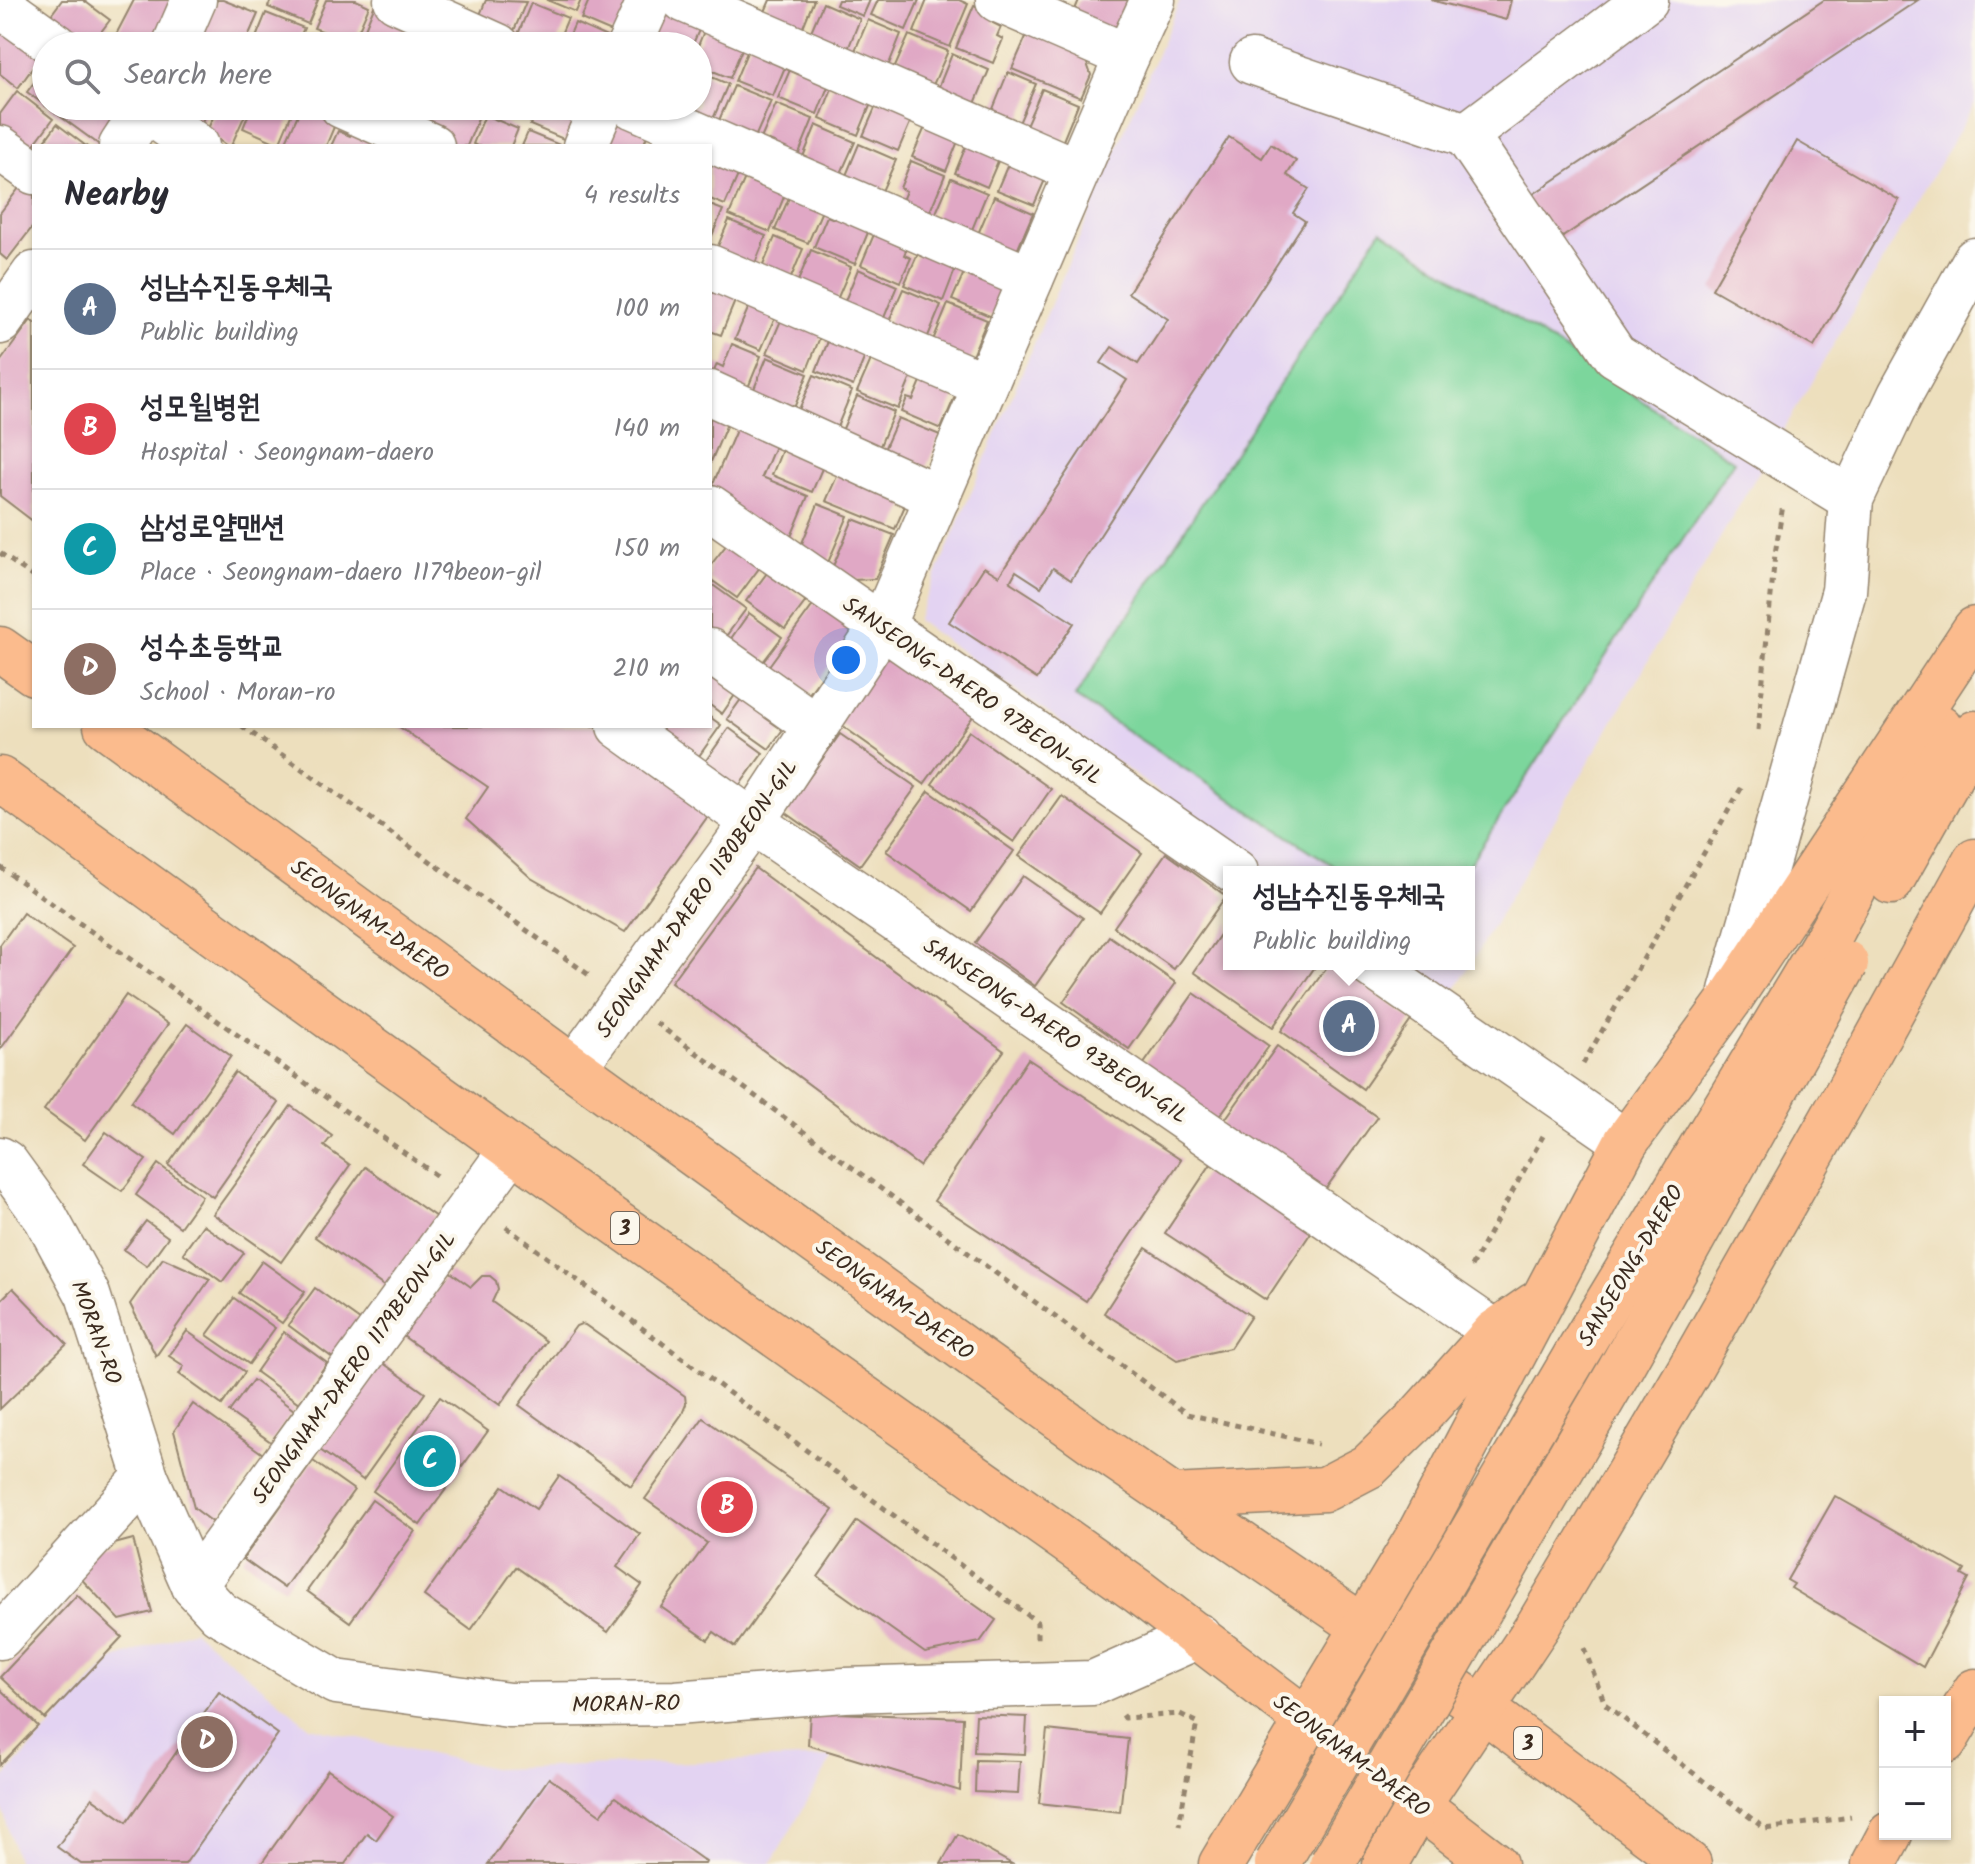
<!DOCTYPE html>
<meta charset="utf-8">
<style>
body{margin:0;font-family:Kalam,"Poor Story",sans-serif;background:#f2f2f3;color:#2b2b33}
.controls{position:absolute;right:24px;bottom:24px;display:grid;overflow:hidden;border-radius:0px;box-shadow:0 2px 6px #0004}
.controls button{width:72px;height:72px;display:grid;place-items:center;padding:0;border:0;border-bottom:2px solid #e1e1e2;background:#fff;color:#2b2b33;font:40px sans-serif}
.you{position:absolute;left:846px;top:660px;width:28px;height:28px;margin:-20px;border:6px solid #fff;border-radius:50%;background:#1a73e8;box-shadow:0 0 0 12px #1a73e833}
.badge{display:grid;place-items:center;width:52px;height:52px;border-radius:50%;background:#db2777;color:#fff;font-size:26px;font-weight:700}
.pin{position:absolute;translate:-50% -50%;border:4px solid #fff;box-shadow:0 2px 8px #0006}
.popup{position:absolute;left:1223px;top:866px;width:252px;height:104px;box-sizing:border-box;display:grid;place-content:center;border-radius:0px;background:#fff;filter:drop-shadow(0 2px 6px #0005);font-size:26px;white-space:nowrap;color:#7c7c81}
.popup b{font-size:30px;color:#2b2b33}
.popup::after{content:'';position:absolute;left:50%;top:100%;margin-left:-16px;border:16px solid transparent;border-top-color:#fff}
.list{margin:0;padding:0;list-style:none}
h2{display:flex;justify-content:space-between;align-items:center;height:104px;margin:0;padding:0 32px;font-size:34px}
h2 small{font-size:26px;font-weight:400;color:#7c7c81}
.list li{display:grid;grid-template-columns:52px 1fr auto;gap:24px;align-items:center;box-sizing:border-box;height:120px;padding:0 32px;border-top:2px solid #e1e1e2}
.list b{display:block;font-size:30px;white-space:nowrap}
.list p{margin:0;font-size:26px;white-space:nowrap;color:#7c7c81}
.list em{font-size:26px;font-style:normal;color:#7c7c81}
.icon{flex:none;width:44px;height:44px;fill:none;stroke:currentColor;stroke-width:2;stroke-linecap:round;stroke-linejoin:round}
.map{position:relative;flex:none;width:1975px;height:1864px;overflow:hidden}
.search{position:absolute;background:#fff;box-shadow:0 2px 6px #0004;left:32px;top:32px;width:680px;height:88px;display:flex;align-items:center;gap:20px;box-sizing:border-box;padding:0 28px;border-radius:44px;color:#7c7c81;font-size:30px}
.panel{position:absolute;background:#fff;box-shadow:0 2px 6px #0004;left:32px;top:144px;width:680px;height:584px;border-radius:0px}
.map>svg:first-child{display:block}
.built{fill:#e3d3f2}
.green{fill:#7cd69c;stroke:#5c805d;stroke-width:2}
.building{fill:#e0a8c5}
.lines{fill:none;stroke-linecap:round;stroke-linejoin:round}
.minor-casing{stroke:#94846e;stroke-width:47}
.major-casing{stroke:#94846e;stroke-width:47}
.path{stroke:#94846e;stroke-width:5;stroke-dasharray:6 6;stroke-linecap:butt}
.minor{stroke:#fff;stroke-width:44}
.major{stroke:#fbbb8d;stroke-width:44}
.major-bridge-casing{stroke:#94846e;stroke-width:47;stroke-linecap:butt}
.major-bridge{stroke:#fbbb8d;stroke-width:44}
.labels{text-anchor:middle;stroke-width:8;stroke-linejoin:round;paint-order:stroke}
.shield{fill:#fbf7ec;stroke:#75685c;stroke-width:2}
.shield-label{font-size:20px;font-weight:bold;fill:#3b2a1e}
.street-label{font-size:22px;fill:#3b2a1e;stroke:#fbf7ec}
</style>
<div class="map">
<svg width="1975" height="1864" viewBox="0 0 1975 1864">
<rect width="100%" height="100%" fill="#fbf7ec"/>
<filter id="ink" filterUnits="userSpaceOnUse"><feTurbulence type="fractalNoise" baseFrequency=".0125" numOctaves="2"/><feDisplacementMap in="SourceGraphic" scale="16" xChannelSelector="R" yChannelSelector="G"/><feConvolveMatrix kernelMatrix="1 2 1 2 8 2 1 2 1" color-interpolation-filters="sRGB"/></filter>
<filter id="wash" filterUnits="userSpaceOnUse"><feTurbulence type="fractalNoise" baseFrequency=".006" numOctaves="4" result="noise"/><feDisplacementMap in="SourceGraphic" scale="32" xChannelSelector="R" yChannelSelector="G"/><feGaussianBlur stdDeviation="1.8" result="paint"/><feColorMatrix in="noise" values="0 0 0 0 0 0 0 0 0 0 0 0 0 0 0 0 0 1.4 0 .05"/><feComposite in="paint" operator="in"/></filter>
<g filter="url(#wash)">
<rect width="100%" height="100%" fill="#eddfbd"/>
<g class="built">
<path d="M1180,0H1975V103L1450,999L1400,964H1469V872H1271L917,620Z"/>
<path d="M193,1630L310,1727L496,1769L833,1757L771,1864H18L0,1799V1782L112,1660Z"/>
</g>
<path class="green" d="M1381,230L1734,461L1464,872H1343L1075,697Z"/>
<g id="blocks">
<g class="building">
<path d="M62,0H83L110,20L90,46H84L48,19Z"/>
<path d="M134,0H180L160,46H110Z"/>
<path d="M217,0H223L258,14L244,46H218L200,38Z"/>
<path d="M271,0H318L308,24L268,7Z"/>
<path d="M326,0H356L369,6L353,43L314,28Z"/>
<path d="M486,0L526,2L508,45L478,20Z"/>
<path d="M547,0H581L576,12Z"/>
<path d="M589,0H623L628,2L621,36L581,19Z"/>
<path d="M770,0H814L799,37L761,21Z"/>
<path d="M838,0H870L863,16L836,5Z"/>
<path d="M878,0H919L906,30L871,15Z"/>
<path d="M927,0H959L968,4L950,47L914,32Z"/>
<path d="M1079,0H1138L1128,25L1102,32L1071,19Z"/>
<path d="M1431,0H1511L1506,20Z"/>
<path d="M1824,0H1918L1555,242L1526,199Z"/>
<path d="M657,2L703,21L692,46H654L641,40Z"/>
<path d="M531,3L568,18L556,46H513Z"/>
<path d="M823,3L860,19L844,59L806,43Z"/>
<path d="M375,4L408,18L396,46H358Z"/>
<path d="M974,5L997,15L993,23L1001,27L997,36L1003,39L993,63L956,48Z"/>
<path d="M266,13L304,28L296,46L253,45Z"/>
<path d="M868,20L901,34L885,74L851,60Z"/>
<path d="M708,21L747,37L730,78L698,65V46Z"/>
<path d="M418,23L449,46H408Z"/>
<path d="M575,23L618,42L616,46H565Z"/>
<path d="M7,25L44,52L18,88L0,74V34Z"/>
<path d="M1028,32L1084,55L1091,75L1081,98L1012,69Z"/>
<path d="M313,35L339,46H308Z"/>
<path d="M909,35L948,51L930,92L891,76Z"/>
<path d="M752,40L790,55L773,96L735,81Z"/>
<path d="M952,54L989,70L972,111L935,96Z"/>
<path d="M795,58L833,74L817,114L778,98Z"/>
<path d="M46,66V106L27,92Z"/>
<path d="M698,71L728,84L708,131L673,106H698Z"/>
<path d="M1008,72L1036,84L1016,130L989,119Z"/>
<path d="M838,73L877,89L858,135L820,119Z"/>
<path d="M734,86L771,101L750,149L713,134Z"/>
<path d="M1042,89L1078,104L1060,148L1023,132Z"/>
<path d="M17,91L53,119L27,154L0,134V114Z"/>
<path d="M881,94L916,109L898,151L863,136Z"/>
<path d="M776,104L813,119L795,163L757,148Z"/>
<path d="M46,106H116L126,114L101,146Z"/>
<path d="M164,106H209L202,122Z"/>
<path d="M218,106H249L231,146H227L207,131Z"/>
<path d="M252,106H295L279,144L243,128Z"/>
<path d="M312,106H318L339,115L326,146H284L299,112L308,115Z"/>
<path d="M432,106L483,107L467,146H444L425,123Z"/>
<path d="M487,106H529L523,120Z"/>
<path d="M538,106H588L573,143L530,125Z"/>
<path d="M610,112L650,128L643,146H595Z"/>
<path d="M485,115L518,129L511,146H477L473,144Z"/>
<path d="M929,118L962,131L946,171L912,157Z"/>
<path d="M356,123L395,146H331L338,131L350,136Z"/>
<path d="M57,124L86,146H41Z"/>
<path d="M816,125L855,142L838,180L800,164Z"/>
<path d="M528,132L562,146H522Z"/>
<path d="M971,134L1004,147L987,187L955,173Z"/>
<path d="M1229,137L1262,158L1271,144L1296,161L1287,175L1309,189L1293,213L1305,221L1071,580L1053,568L1041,587L1016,571L1010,582L1074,623L1037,679L949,622L984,567L999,576L1127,380L1101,363L1112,347L1138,364L1168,319L1128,293Z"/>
<path d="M1797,141L1899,200L1814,347L1712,289Z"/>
<path d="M859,144L896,160L878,200L842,185Z"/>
<path d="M710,150L743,164L725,205L710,199Z"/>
<path d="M1014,150L1051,166L1034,205L997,190Z"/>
<path d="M911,161L945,175L926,221L898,210L906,191L900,188Z"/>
<path d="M747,173L787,189L770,232L729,215Z"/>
<path d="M29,175L34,179V225L7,260L0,254V213Z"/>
<path d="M951,178L987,193L969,237L932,222Z"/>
<path d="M794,186L827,199L808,243L775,230Z"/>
<path d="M994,196L1033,213L1014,258L975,241Z"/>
<path d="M841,204L874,218L855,264L814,247L827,216L834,219Z"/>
<path d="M710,205L723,210L710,240Z"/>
<path d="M729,220L766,236L750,276L712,260Z"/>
<path d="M878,225L911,239L904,255L911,258L900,282L861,265Z"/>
<path d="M775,237L803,249L785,292L761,270Z"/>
<path d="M923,242L960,257L943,301L904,285Z"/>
<path d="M811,250L851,267L833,309L793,293Z"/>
<path d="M969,261L1009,277L992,317L952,300Z"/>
<path d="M858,269L897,286L879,330L840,313Z"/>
<path d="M710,276L740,289L721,335L710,331Z"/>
<path d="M903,289L941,305L924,346L885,330Z"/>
<path d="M753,297L779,309L761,350L735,339Z"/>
<path d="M948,304L987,320L970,361L931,345Z"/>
<path d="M785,311L824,327L807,370L767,353Z"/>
<path d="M31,320L34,323V522L0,496V362Z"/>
<path d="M831,334L868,349L853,386L816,371Z"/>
<path d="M732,344L761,356L743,400L710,380L717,364L723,367Z"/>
<path d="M877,346L917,363L898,409L857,392Z"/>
<path d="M767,357L808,374L790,418L749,401Z"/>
<path d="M928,365L962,380L941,429L901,412L907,398L913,400Z"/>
<path d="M814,375L852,391L833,437L794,421Z"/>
<path d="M857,396L894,412L873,463L835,447Z"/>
<path d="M710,403L732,412L710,464Z"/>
<path d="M742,416L781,432L762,477L808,496L788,544L710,491Z"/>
<path d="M898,418L940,435L921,479L879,461Z"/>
<path d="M788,435L829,452L812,492L772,475Z"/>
<path d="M844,460L912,489L895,529L826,501Z"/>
<path d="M818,504L848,516L827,565L798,553Z"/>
<path d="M853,519L894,535L875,579L852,580L831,571Z"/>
<path d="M728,543L760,567L737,598L710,579V566Z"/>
<path d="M767,573L806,601L785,629L746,601Z"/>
<path d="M710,583L746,609L721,643L710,635Z"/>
<path d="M822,593L848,612L853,634L802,703L763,674Z"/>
<path d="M749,613L782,637L756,671L725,647Z"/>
<path d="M894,658L974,715L924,784L834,720L875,662Z"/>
<path d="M710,662L743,683L722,714L710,705Z"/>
<path d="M749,688L791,718L769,749L727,719Z"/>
<path d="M710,717L721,725L694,763L655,735L662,726H710Z"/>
<path d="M398,726H611L718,802L625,932L531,878L466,819L488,787Z"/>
<path d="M729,728L763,753L736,790L702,766Z"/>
<path d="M969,731L1051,789L1014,842L932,784Z"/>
<path d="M840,734L916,787L860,865L785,812Z"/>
<path d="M929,791L1014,851L971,911L886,851Z"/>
<path d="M1062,796L1142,853L1100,913L1019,856Z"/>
<path d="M1166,853L1226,896L1174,969L1114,927Z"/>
<path d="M755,868L1004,1051L919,1166L671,982Z"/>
<path d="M1023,876L1083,918L1035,986L975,943Z"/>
<path d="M23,913L73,948L0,1050V945Z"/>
<path d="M1229,922V964H1317L1273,1027L1194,972Z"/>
<path d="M1109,936L1176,983L1129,1049L1063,1002Z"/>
<path d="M1329,964H1333L1412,1019L1363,1089L1281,1031Z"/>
<path d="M1194,993L1269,1046L1216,1121L1141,1068Z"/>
<path d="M126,995L168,1024L85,1140L44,1110Z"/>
<path d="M187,1024L231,1056L175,1134L131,1102Z"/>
<path d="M1277,1046L1377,1117L1319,1198L1219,1128Z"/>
<path d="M1028,1059L1181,1160L1086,1301L934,1201Z"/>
<path d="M235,1072L279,1103L213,1197L168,1165Z"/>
<path d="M291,1106L332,1136L324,1146L350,1165L281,1262L213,1214Z"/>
<path d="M106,1132L146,1160L122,1191L83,1164Z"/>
<path d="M158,1164L202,1196L180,1227L136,1195Z"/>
<path d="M1211,1164L1312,1231L1266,1300L1165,1233Z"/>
<path d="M365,1167L436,1217L385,1287L315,1237Z"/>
<path d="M146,1221L168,1237L147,1266L124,1250Z"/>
<path d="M203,1225L244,1253L222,1282L183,1253Z"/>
<path d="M1146,1248L1251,1316L1230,1348L1177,1360L1104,1313Z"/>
<path d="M163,1258L210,1279L156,1356L130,1304Z"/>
<path d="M262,1261L305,1292L282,1323L239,1293Z"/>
<path d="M449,1271L471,1287L482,1276H490L496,1281L498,1289L492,1302L546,1341L500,1405L403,1336Z"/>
<path d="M13,1288L67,1344L0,1409V1301Z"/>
<path d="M315,1288L364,1323L337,1361L288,1325Z"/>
<path d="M234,1298L275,1328L249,1364L207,1335Z"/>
<path d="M581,1324L585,1325L685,1396L686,1404L682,1414L631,1486L519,1405L576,1326Z"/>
<path d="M187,1331L245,1372L222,1405L179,1374L184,1366L169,1356Z"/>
<path d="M284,1332L327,1363L299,1403L256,1372Z"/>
<path d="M383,1363L425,1393L363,1480L320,1450Z"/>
<path d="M253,1380L294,1410L271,1442L229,1412Z"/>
<path d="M440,1397L488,1431L420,1525L373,1491Z"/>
<path d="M193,1404L263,1454L214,1523L194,1508L174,1431Z"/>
<path d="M703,1418L833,1510L735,1647L714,1632L708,1640L661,1607L707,1543L645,1499Z"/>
<path d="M313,1461L354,1490L284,1588L243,1559Z"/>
<path d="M559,1476L640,1534L617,1567L642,1585L608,1632L516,1567L471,1630L424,1596L503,1486L536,1509Z"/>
<path d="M1835,1496L1965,1570L1962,1575L1969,1579L1923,1667L1791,1588L1794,1584L1787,1580Z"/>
<path d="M372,1500L415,1531L350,1622L307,1591Z"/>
<path d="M857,1521L996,1620L980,1642L925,1653L818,1577Z"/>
<path d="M133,1539L152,1612L120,1620L72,1569L92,1550Z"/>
<path d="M77,1595L122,1637L45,1719L0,1677Z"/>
<path d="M0,1689L38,1726L0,1765Z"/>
<path d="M219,1692L278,1734L185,1864H81L57,1847L92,1798L127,1822Z"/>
<path d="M810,1712L963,1718L960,1791L808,1745Z"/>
<path d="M976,1715L1027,1717L1025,1754L974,1752Z"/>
<path d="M1047,1730L1128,1739L1120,1812L1039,1803Z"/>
<path d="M976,1760L1020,1761L1018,1794L975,1792Z"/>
<path d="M328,1770L393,1816L376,1840L367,1833L345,1864H261Z"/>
<path d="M549,1778L601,1815L615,1797L706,1862L705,1864H488Z"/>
<path d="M958,1834L1012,1864H941Z"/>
</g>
</g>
</g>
<g filter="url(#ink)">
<use href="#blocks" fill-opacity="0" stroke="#94846e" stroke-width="2"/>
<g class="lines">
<defs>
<g id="minor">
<path d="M396,0L498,46"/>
<path d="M684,0L1077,171"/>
<path d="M998,0L1127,56"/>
<path d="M1646,0L1466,135L1615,355L1851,499"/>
<path d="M0,5L57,46"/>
<path d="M174,46L194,0"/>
<path d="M629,46L650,0"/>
<path d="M1252,62L1466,135"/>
<path d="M141,106L197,146"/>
<path d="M342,106L432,146"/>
<path d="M632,106L1031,279"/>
<path d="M121,146L147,106"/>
<path d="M585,146L602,106"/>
<path d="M0,148L34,172"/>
<path d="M710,267L985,385"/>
<path d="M0,322L34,274"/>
<path d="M710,393L938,497"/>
<path d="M710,507L1236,872"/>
<path d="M710,651L816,726"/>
<path d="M619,726L753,822L1495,1332"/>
<path d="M1369,964L1626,1142"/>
<path d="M1731,991L1844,591L1851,499L1900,395L1975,260"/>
<path d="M574,1068L753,822L882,626L1127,56L1153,0"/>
<path d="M0,1159L6,1163L46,1218L88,1295L146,1477L194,1586L219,1613L336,1682L509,1705L675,1703L845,1690L1093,1683L1199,1636"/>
<path d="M194,1586L512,1149"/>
<path d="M0,1637L146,1477"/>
</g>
<g id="major">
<path d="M0,649L34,673"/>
<path d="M106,726L574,1068L1104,1450L1482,1708L1689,1864"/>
<path d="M0,779L512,1149L1139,1592L1495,1864"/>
<path d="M1891,882L1975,733"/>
<path d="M1832,930L1940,727"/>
<path d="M1173,1497L1325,1489L1369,1466L1415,1421L1495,1332L1534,1305"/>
<path d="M1945,1741L1975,1691"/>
<path d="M1221,1864L1417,1538L1626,1142L1729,1001L1975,629"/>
<path d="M1385,1864L1418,1805L1539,1624L1688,1372L1849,1089L1975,861"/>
<path d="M1874,1864L1890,1834"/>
</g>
</defs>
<use href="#minor" class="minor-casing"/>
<use href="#major" class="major-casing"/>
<g class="path">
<path d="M0,553L34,577"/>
<path d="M242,726L589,975"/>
<path d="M1758,730L1775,554L1783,505"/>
<path d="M0,867L440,1178"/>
<path d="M656,1023L1187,1414L1318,1444"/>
<path d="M1583,1064L1743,785"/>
<path d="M506,1227L1037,1622V1642"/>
<path d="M1471,1267L1543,1136"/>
<path d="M1584,1648L1605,1704L1765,1829L1851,1817"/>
<path d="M1122,1715L1124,1718L1180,1714L1197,1722L1179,1825"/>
</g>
<use href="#minor" class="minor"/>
<use href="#major" class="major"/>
<defs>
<g id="major-bridge">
<path d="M1277,1864L1577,1353L1832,930"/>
<path d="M1332,1864L1618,1373L1846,963"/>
</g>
</defs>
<use href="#major-bridge" class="major-bridge-casing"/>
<use href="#major-bridge" class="major-bridge"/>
</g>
</g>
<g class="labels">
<g class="shield">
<rect x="611" y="1212" width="28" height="32" rx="6"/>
<rect x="1514" y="1727" width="28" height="32" rx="6"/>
</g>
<g class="shield-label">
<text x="625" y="1235">3</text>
<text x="1528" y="1750">3</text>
</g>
<g class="street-label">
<text transform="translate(973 690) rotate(35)" y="8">SANSEONG-DAERO 97BEON-GIL</text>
<text transform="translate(696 898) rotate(-55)" y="8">SEONGNAM-DAERO 1180BEON-GIL</text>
<text transform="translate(370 919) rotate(36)" y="8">SEONGNAM-DAERO</text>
<text transform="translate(1056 1030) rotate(34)" y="8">SANSEONG-DAERO 93BEON-GIL</text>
<text transform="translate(1630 1265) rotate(-59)" y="8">SANSEONG-DAERO</text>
<text transform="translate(895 1299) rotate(36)" y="8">SEONGNAM-DAERO</text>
<text transform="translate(97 1332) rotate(70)" y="8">MORAN-RO</text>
<text transform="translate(353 1367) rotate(-54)" y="8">SEONGNAM-DAERO 1179BEON-GIL</text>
<text transform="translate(626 1703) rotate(-1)" y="8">MORAN-RO</text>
<text transform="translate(1352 1755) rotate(37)" y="8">SEONGNAM-DAERO</text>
</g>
</g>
</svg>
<div class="controls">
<button>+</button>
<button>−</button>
</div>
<div class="you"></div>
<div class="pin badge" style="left:1349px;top:1026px;background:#5c6f8a">A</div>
<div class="popup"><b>성남수진동우체국</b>Public building</div>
<div class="pin badge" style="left:727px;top:1507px;background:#e0444e">B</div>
<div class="pin badge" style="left:430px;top:1461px;background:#0f9aa8">C</div>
<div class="pin badge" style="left:207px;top:1742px;background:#8d6e63">D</div>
<div class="search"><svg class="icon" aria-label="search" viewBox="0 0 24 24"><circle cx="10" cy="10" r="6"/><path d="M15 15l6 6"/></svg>Search here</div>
<section class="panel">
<h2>Nearby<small>4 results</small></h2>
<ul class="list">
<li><span class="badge" style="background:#5c6f8a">A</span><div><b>성남수진동우체국</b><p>Public building</p></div><em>100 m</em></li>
<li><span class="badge" style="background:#e0444e">B</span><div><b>성모윌병원</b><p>Hospital · Seongnam-daero</p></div><em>140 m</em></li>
<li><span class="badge" style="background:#0f9aa8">C</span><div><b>삼성로얄맨션</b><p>Place · Seongnam-daero 1179beon-gil</p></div><em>150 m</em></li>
<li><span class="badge" style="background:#8d6e63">D</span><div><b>성수초등학교</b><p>School · Moran-ro</p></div><em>210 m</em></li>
</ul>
</section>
</div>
